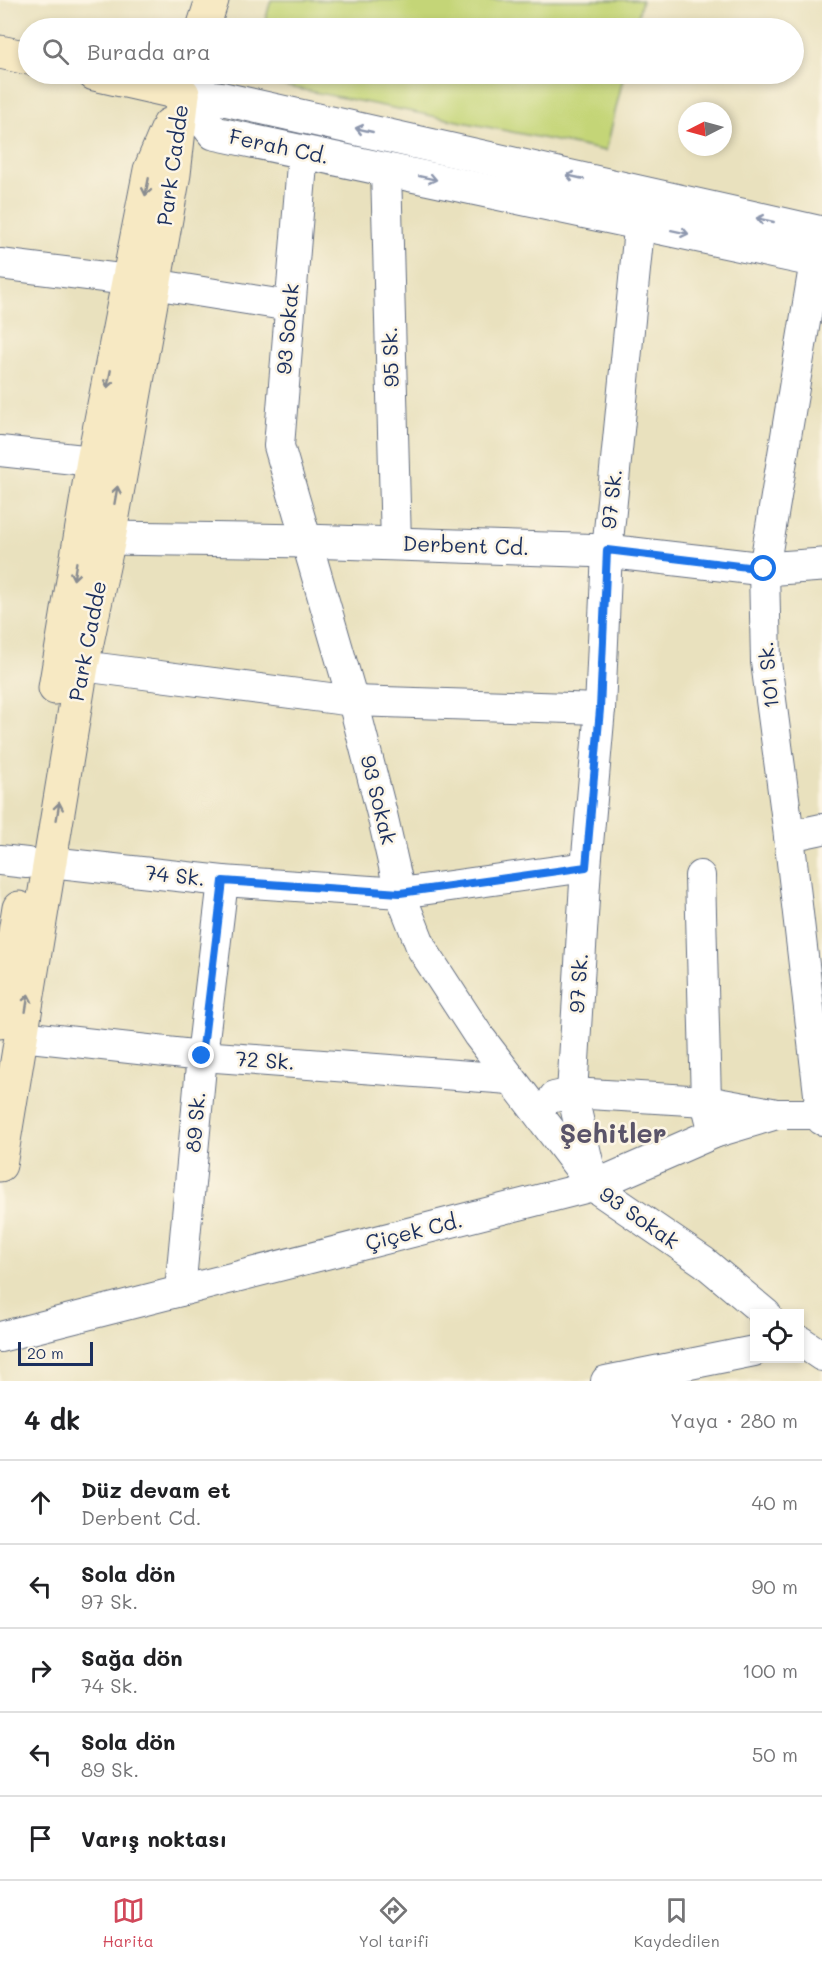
<!DOCTYPE html>
<html lang="tr">
<meta charset="utf-8">
<style>
body{margin:0;font-family:Mali,sans-serif;background:#f2f2f2;color:#202124}
.controls{position:absolute;right:18px;bottom:18px;display:grid;overflow:hidden;border-radius:0px;box-shadow:0 3px 9px #0003}
.controls button{width:54px;height:54px;display:grid;place-items:center;padding:0;border:0;border-bottom:2px solid #e0e0e0;background:#fff;color:#202124;font:30px sans-serif}
.compass{position:absolute;left:678px;top:102px;width:54px;height:54px;border-radius:50%;background:#fff;box-shadow:0 3px 9px #0003;rotate:264deg}
.scale{position:absolute;left:18px;bottom:15px;width:75px;box-sizing:border-box;padding-left:6px;border:3px solid #1b2f5e;border-top:0;font-size:16px;line-height:21px;white-space:nowrap;color:#1b2f5e;-webkit-text-stroke:4px #fcf5e5;paint-order:stroke}
.stop{position:absolute;width:18px;height:18px;margin:-14px;border:4px solid #1a73e8;border-radius:50%;background:#fff}
.stop.end{background:#1a73e8;border-color:#fff;box-shadow:0 2px 6px #0008}
.list{margin:0;padding:0;list-style:none}
h2{display:flex;justify-content:space-between;align-items:center;height:78px;margin:0;padding:0 24px;font-size:26px}
h2 small{font-size:20px;font-weight:400;color:#757577}
.list li{display:grid;grid-template-columns:39px 1fr auto;gap:18px;align-items:center;box-sizing:border-box;height:84px;padding:0 24px;border-top:2px solid #e0e0e0}
.list b{display:block;font-size:22px;white-space:nowrap}
.list p{margin:0;font-size:20px;white-space:nowrap;color:#757577}
.list em{font-size:20px;font-style:normal;color:#757577}
.icon{flex:none;width:33px;height:33px;fill:none;stroke:currentColor;stroke-width:2;stroke-linecap:round;stroke-linejoin:round}
.map{position:relative;flex:none;width:822px;height:1381px;overflow:hidden}
.search{position:absolute;background:#fff;box-shadow:0 3px 9px #0003;left:18px;right:18px;top:18px;height:66px;display:flex;align-items:center;gap:15px;box-sizing:border-box;padding:0 21px;border-radius:33px;color:#757577;font-size:22px}
.sheet{height:498px;background:#fff}
nav{display:flex;justify-content:space-around;align-items:center;box-sizing:border-box;height:84px;border-top:2px solid #e0e0e0;background:#fff;font-size:16px;color:#757577}
nav a{display:grid;justify-items:center;gap:3px}
nav .on{color:#d1495b}
.map>svg:first-child{display:block}
.green{fill:#c4d577;stroke:#70826a;stroke-width:1.5}
.lines{fill:none;stroke-linecap:round;stroke-linejoin:round}
.minor-casing{stroke:#636d80;stroke-width:32}
.tertiary-casing{stroke:#636d80;stroke-width:35}
.secondary-casing{stroke:#636d80;stroke-width:35}
.minor{stroke:#fff;stroke-width:30}
.tertiary{stroke:#fff;stroke-width:33}
.secondary{stroke:#f7e9c3;stroke-width:33}
.oneway{stroke:#8d97ae}
.oneway2{stroke:#898c90}
.route{stroke:#1a73e8;stroke-width:8}
.labels{text-anchor:middle;stroke-width:5;stroke-linejoin:round;paint-order:stroke}
.street-label{font-size:21px;fill:#1b2f5e;stroke:#fcf5e5}
.district-label{font-size:27px;font-weight:bold;fill:#5a5469;stroke:#fcf5e5}
</style>
<div class="map">
<svg width="822" height="1381" viewBox="0 0 822 1381">
<rect width="100%" height="100%" fill="#fcf5e5"/>
<filter id="ink" filterUnits="userSpaceOnUse"><feTurbulence type="fractalNoise" baseFrequency=".0167" numOctaves="2"/><feDisplacementMap in="SourceGraphic" scale="12" xChannelSelector="R" yChannelSelector="G"/><feConvolveMatrix kernelMatrix="1 2 1 2 8 2 1 2 1" color-interpolation-filters="sRGB"/></filter>
<filter id="wash" filterUnits="userSpaceOnUse"><feTurbulence type="fractalNoise" baseFrequency=".008" numOctaves="4" result="noise"/><feDisplacementMap in="SourceGraphic" scale="24" xChannelSelector="R" yChannelSelector="G"/><feGaussianBlur stdDeviation="1.35" result="paint"/><feColorMatrix in="noise" values="0 0 0 0 0 0 0 0 0 0 0 0 0 0 0 0 0 1.4 0 .05"/><feComposite in="paint" operator="in"/></filter>
<g filter="url(#wash)">
<rect width="100%" height="100%" fill="#e9e1be"/>
<g class="green">
<path d="M271,0H642L635,28H263Z"/>
<path d="M250,74H624L606,151L249,79Z"/>
</g>
</g>
<g filter="url(#ink)">
<g class="lines">
<defs>
<g id="minor">
<path d="M303,152L279,446L353,701L382,814L400,893L422,949L478,1035L593,1186L704,1262L766,1314"/>
<path d="M386,170L396,544"/>
<path d="M819,237L764,569L766,662L789,836L822,1120"/>
<path d="M0,264L128,280L290,306"/>
<path d="M0,451L93,461"/>
<path d="M82,666L353,701L600,709"/>
<path d="M789,836L822,829"/>
<path d="M0,860L27,863"/>
<path d="M50,862L223,881L400,893L586,867"/>
<path d="M700,876L706,1101L714,1133"/>
<path d="M21,1036L202,1056L510,1079"/>
<path d="M554,1097L572,1093L706,1101L772,1113"/>
<path d="M591,1175L572,1093L586,867L600,709L607,551L642,199"/>
<path d="M180,1291L202,1056L223,881"/>
<path d="M0,1337L593,1186L714,1133L777,1114H822"/>
<path d="M800,1341L822,1356"/>
<path d="M606,1381L754,1351"/>
</g>
<g id="tertiary">
<path d="M183,94L214,133L822,262"/>
<path d="M183,94L224,99L822,233"/>
<path d="M109,538L306,541L607,551L764,569L822,565"/>
</g>
<g id="secondary">
<path d="M203,28L212,0"/>
<path d="M0,52L28,58"/>
<path d="M94,74L183,94"/>
<path d="M55,688L93,461L150,170L169,125"/>
<path d="M0,1022L19,908"/>
<path d="M0,1165L82,666L109,538L174,174L183,94"/>
</g>
</defs>
<use href="#minor" class="minor-casing"/>
<use href="#tertiary" class="tertiary-casing"/>
<use href="#secondary" class="secondary-casing"/>
<use href="#minor" class="minor"/>
<use href="#tertiary" class="tertiary"/>
<use href="#secondary" class="secondary"/>
</g>
<defs><path id="oneway-shaft" d="M-6 0H5M1.5-3L5.5 0L1.5 3" fill="none" stroke-width="1.6" stroke-linecap="round" stroke-linejoin="round" transform="scale(1.5)"/></defs>
<g class="oneway">
<use href="#oneway-shaft" transform="translate(364 130) rotate(-167)"/>
<use href="#oneway-shaft" transform="translate(575 177) rotate(-167)"/>
<use href="#oneway-shaft" transform="translate(428 178) rotate(12)"/>
<use href="#oneway-shaft" transform="translate(765 220) rotate(-167)"/>
<use href="#oneway-shaft" transform="translate(680 232) rotate(12)"/>
</g>
<g class="oneway2">
<use href="#oneway-shaft" transform="translate(147 187) rotate(101)"/>
<use href="#oneway-shaft" transform="translate(109 379) rotate(101)"/>
<use href="#oneway-shaft" transform="translate(116 495) rotate(-80)"/>
<use href="#oneway-shaft" transform="translate(75 571) rotate(99)"/>
<use href="#oneway-shaft" transform="translate(58 811) rotate(-81)"/>
<use href="#oneway-shaft" transform="translate(27 1003) rotate(-81)"/>
</g>
</g>
<g class="lines" filter="url(#ink)">
<path class="route" d="M202,1056L223,881L400,893L586,867L600,709L607,550L764,569"/>
</g>
<g class="labels">
<g class="street-label">
<text transform="translate(279 147) rotate(12)" y="7">Ferah Cd.</text>
<text transform="translate(173 165) rotate(-82)" y="7">Park Cadde</text>
<text transform="translate(288 329) rotate(-85)" y="7">93 Sokak</text>
<text transform="translate(391 357) rotate(-92)" y="7">95 Sk.</text>
<text transform="translate(612 499) rotate(-84)" y="7">97 Sk.</text>
<text transform="translate(466 546) rotate(2)" y="7">Derbent Cd.</text>
<text transform="translate(88 641) rotate(-79)" y="7">Park Cadde</text>
<text transform="translate(769 675) rotate(-95)" y="7">101 Sk.</text>
<text transform="translate(378 800) rotate(76)" y="7">93 Sokak</text>
<text transform="translate(175 876) rotate(6)" y="7">74 Sk.</text>
<text transform="translate(579 983) rotate(-86)" y="7">97 Sk.</text>
<text transform="translate(265 1061) rotate(4)" y="7">72 Sk.</text>
<text transform="translate(196 1122) rotate(-85)" y="7">89 Sk.</text>
<text transform="translate(639 1218) rotate(35)" y="7">93 Sokak</text>
<text transform="translate(414 1232) rotate(-14)" y="7">Çiçek Cd.</text>
</g>
<g class="district-label">
<text x="613" y="1143">Şehitler</text>
</g>
</g>
</svg>
<div class="controls">
<button><svg class="icon" aria-label="locate" viewBox="0 0 24 24"><circle cx="12" cy="12" r="6"/><path d="M12 2v4M12 18v4M2 12h4M18 12h4"/></svg></button>
</div>
<svg class="compass" viewBox="-18 -18 36 36"><path d="M0-13l5 13h-10z" fill="#e53935"/><path d="M0 13l5-13h-10z" fill="#757577"/></svg>
<div class="scale">20 m</div>
<div class="stop" style="left:764px;top:569px"></div>
<div class="stop end" style="left:202px;top:1056px"></div>
<div class="search"><svg class="icon" aria-label="search" viewBox="0 0 24 24"><circle cx="10" cy="10" r="6"/><path d="M15 15l6 6"/></svg>Burada ara</div>
</div>
<section class="sheet">
<h2>4 dk<small>Yaya · 280 m</small></h2>
<ul class="list">
<li><svg class="icon" aria-label="ahead" viewBox="0 0 24 24"><path d="M12 20V5M6 11l6-6 6 6"/></svg><div><b>Düz devam et</b><p>Derbent Cd.</p></div><em>40 m</em></li>
<li><svg class="icon" aria-label="left" viewBox="0 0 24 24"><path d="M17 20v-9H6M10 6l-5 5 5 5"/></svg><div><b>Sola dön</b><p>97 Sk.</p></div><em>90 m</em></li>
<li><svg class="icon" aria-label="right" viewBox="0 0 24 24"><path d="M7 20v-9h11M14 6l5 5-5 5"/></svg><div><b>Sağa dön</b><p>74 Sk.</p></div><em>100 m</em></li>
<li><svg class="icon" aria-label="left" viewBox="0 0 24 24"><path d="M17 20v-9H6M10 6l-5 5 5 5"/></svg><div><b>Sola dön</b><p>89 Sk.</p></div><em>50 m</em></li>
<li><svg class="icon" aria-label="arrive" viewBox="0 0 24 24"><path d="M6 21V4h12l-3 4 3 4H6"/></svg><div><b>Varış noktası</b></div></li>
</ul>
</section>
<nav>
<a class="on"><svg class="icon" aria-label="map" viewBox="0 0 24 24"><path d="M3 6l6-2 6 2 6-2v14l-6 2-6-2-6 2zM9 4v14M15 6v14"/></svg>Harita</a>
<a><svg class="icon" aria-label="directions" viewBox="0 0 24 24"><path d="M12 3l9 9-9 9-9-9zM9 14v-3h6M13 9l2 2-2 2"/></svg>Yol tarifi</a>
<a><svg class="icon" aria-label="saved" viewBox="0 0 24 24"><path d="M7 4h10v16l-5-4-5 4z"/></svg>Kaydedilen</a>
</nav>
